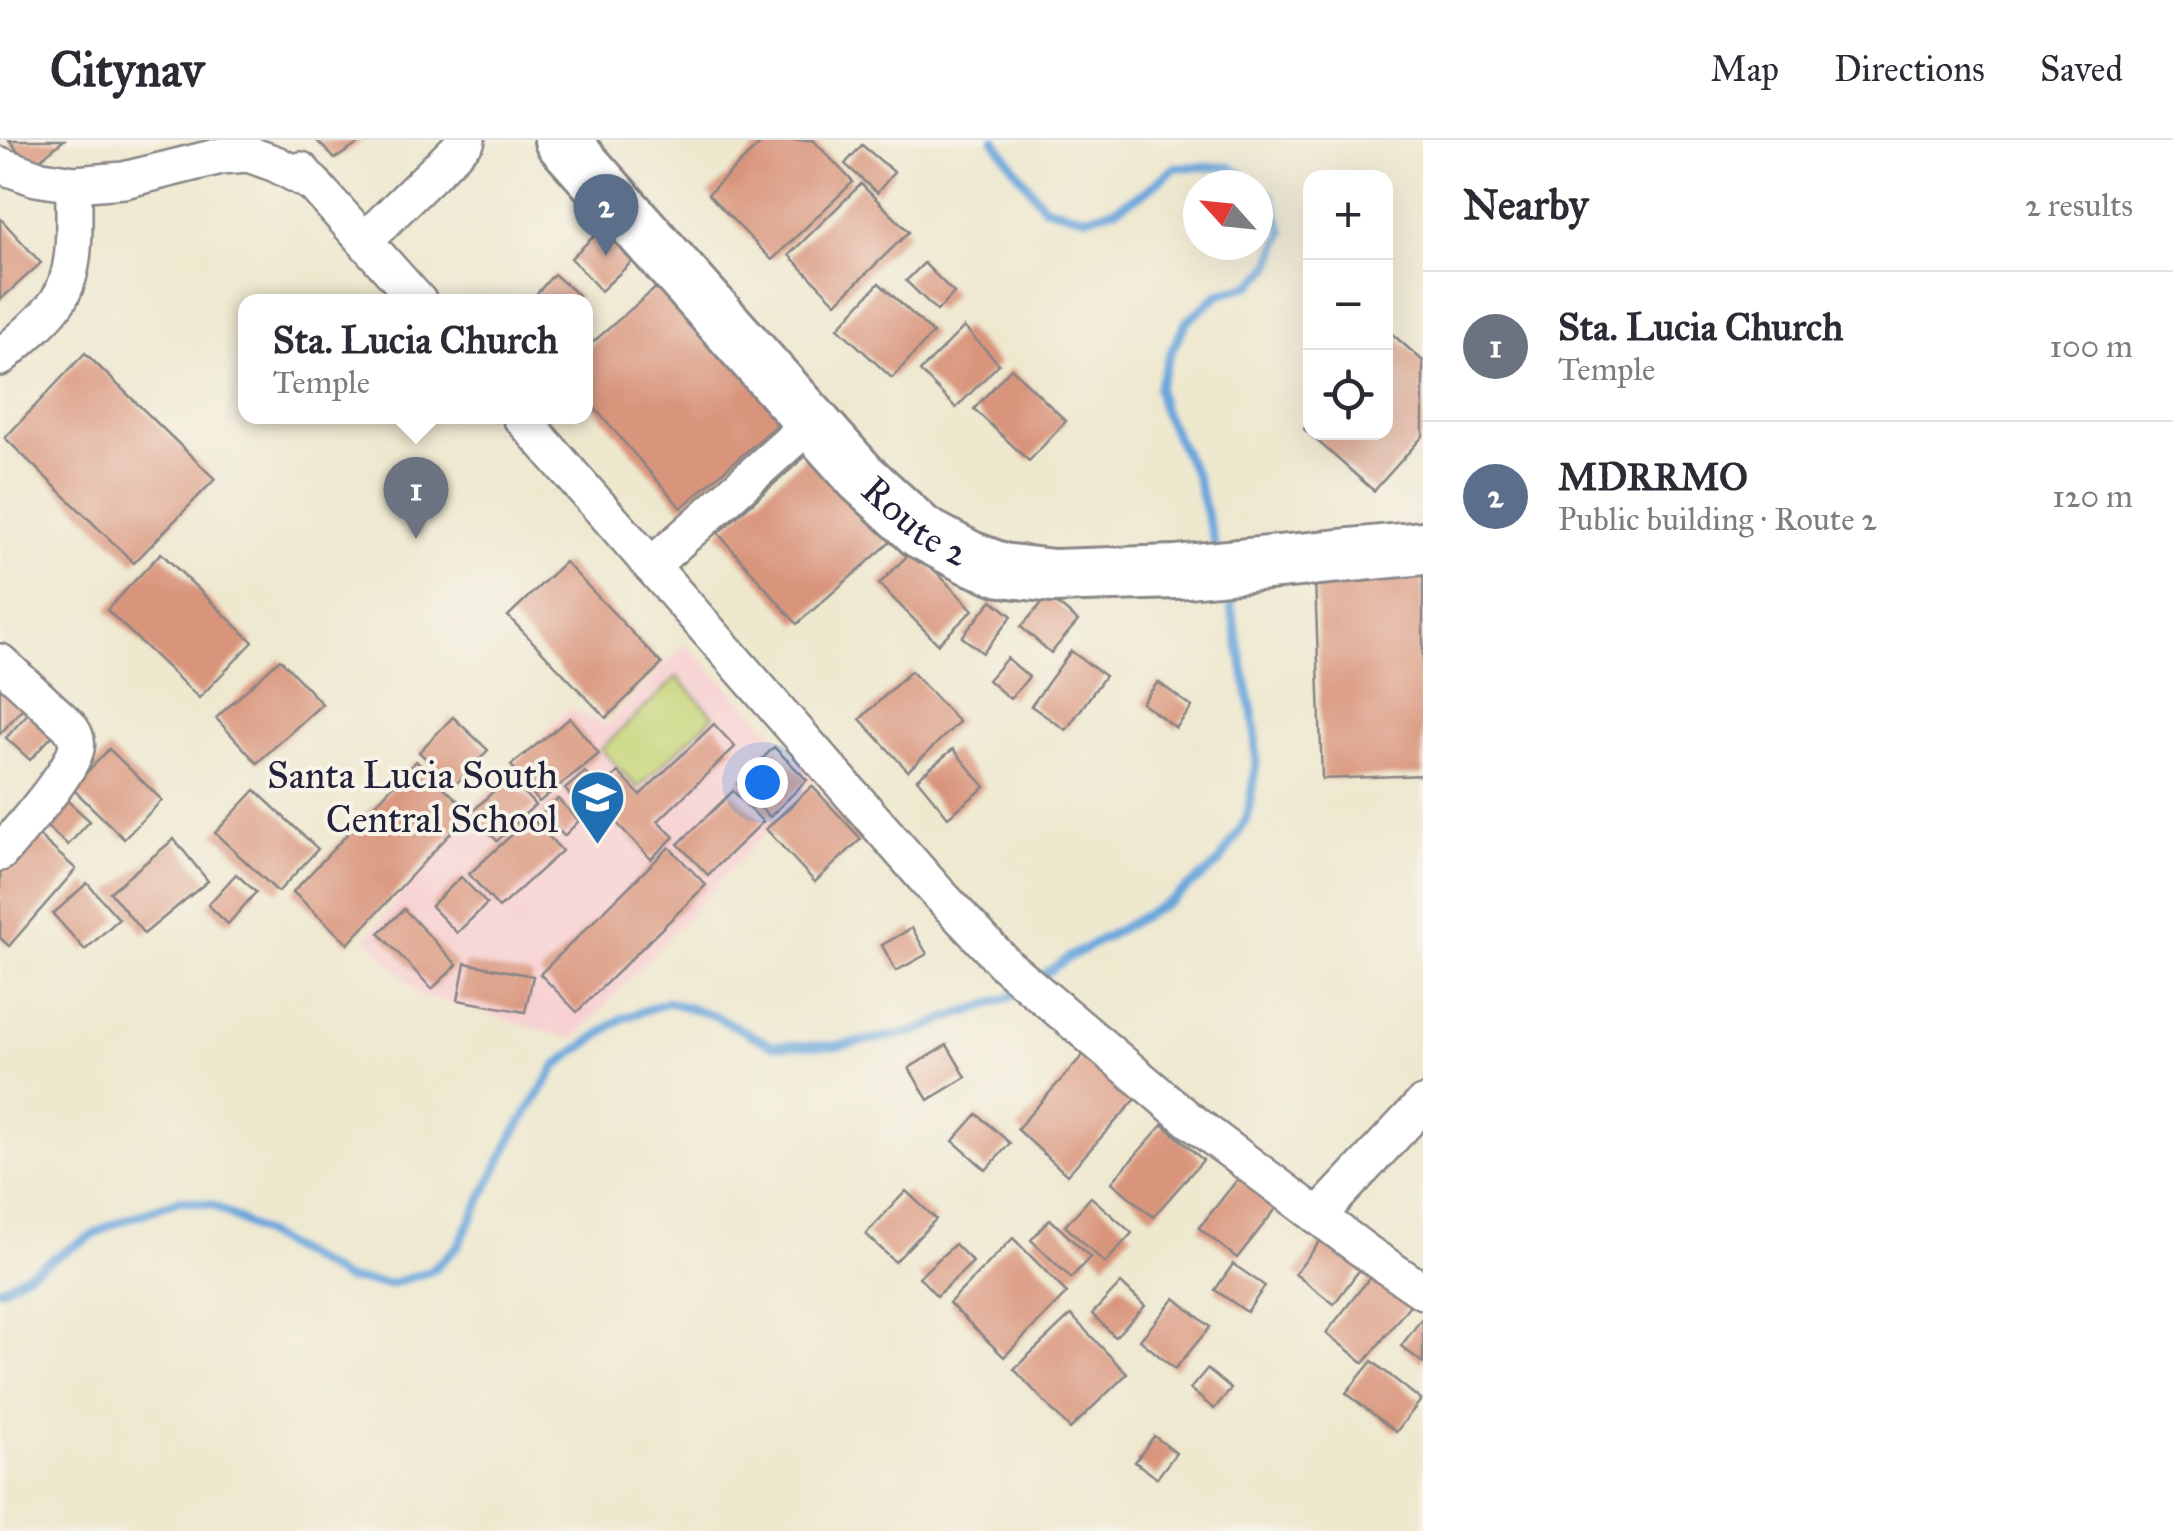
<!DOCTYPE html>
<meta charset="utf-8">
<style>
body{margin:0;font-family:"IM FELL Great Primer",serif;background:#f2f2f3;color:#2b2b33}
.controls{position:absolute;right:30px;top:30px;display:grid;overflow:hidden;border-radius:20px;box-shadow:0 10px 40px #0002}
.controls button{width:90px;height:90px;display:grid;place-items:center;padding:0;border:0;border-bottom:2px solid #e1e1e2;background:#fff;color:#2b2b33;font:50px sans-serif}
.compass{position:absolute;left:1183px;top:30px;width:90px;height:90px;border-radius:50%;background:#fff;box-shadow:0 10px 40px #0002;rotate:297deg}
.you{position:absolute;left:762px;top:642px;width:35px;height:35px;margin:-25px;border:8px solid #fff;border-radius:50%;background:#1a73e8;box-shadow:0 0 0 15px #1a73e833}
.badge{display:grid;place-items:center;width:65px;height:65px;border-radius:50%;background:#1f6fb2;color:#fff;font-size:32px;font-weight:700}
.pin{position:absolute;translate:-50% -82px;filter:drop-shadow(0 2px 5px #0008)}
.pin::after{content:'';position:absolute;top:52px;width:35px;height:30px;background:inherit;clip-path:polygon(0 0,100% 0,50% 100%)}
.popup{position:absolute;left:238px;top:154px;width:355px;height:130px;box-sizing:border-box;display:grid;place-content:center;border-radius:20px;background:#fff;filter:drop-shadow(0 2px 8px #0005);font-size:32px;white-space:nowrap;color:#7c7c81}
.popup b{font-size:38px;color:#2b2b33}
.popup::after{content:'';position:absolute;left:50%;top:100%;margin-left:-20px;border:20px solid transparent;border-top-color:#fff}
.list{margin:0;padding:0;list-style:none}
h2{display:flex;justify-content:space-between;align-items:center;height:130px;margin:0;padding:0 40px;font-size:42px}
h2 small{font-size:32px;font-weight:400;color:#7c7c81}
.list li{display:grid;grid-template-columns:65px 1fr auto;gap:30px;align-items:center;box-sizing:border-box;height:150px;padding:0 40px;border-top:2px solid #e1e1e2}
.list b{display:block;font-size:38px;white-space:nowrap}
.list p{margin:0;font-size:32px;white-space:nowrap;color:#7c7c81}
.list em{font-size:32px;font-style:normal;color:#7c7c81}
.icon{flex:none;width:55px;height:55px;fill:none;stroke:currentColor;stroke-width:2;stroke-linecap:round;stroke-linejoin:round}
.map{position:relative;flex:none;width:1423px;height:1391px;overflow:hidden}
header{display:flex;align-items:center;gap:60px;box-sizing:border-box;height:140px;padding:0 50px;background:#fff;border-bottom:2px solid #e1e1e2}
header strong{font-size:48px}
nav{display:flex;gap:55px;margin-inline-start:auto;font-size:35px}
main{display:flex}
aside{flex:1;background:#fff}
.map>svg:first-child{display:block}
.built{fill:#f7cfd1}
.green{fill:#c5d476;stroke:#747b58;stroke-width:2.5}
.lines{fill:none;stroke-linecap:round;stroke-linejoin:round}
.stream{stroke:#6aa6db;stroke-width:9}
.building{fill:#d9947b}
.minor-casing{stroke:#888585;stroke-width:40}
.highway-casing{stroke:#888585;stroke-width:58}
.minor{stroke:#fff;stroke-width:35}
.highway{stroke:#fff;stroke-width:52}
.labels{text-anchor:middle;stroke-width:8;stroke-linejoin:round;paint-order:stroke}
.street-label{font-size:38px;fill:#22223b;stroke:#f7f3e8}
.poi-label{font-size:38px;fill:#22223b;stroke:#f7f3e8;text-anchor:end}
</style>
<header>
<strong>Citynav</strong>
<nav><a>Map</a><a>Directions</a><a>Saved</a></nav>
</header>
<main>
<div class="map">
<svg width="1423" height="1391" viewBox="0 0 1423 1391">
<rect width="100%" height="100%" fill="#f7f3e8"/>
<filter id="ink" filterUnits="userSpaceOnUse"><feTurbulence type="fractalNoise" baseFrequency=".01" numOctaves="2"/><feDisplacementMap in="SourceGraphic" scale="20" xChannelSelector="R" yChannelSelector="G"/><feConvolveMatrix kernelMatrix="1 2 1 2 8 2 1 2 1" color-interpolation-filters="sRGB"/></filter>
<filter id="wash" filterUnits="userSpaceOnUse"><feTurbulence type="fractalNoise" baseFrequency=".0048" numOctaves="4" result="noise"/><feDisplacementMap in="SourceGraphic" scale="40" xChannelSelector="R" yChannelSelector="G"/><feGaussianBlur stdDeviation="2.25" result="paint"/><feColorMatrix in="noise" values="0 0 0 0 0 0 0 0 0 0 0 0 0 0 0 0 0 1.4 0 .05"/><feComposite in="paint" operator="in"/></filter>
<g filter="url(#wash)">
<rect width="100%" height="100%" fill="#eee8cf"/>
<path class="built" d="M686,503L816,638L574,899L420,855L366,798L468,672L570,568L606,586Z"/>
<path class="green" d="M677,537L714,576L638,648L601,609Z"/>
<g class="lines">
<g class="stream">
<path d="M994,0L1044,67L1087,77L1115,69L1146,51L1176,27H1230L1257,45"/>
<path d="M1217,412L1196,336L1162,269L1158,248L1170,214L1186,182L1219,154L1253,144L1270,127L1283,92L1271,55L1258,46"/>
<path d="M1037,839L1068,818L1172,760L1219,723L1247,679L1256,624L1255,587L1227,446"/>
<path d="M0,1149L111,1085L180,1060L213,1065L345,1139L390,1144L431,1131L458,1106L514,994L557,925L621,879L668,862L713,875L771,905L836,906L915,892L948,878L1011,857L1020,850"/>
</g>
</g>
<g id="blocks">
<g class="building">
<path d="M9,0H64L31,27Z"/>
<path d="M316,0H364L335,19Z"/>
<path d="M764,0H813L853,42L772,120L708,54Z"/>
<path d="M862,5L894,32L877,53L845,24Z"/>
<path d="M861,44L909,92L836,163L789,115Z"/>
<path d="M0,78L41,123L0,160Z"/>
<path d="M610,81L640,114L601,151L571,118Z"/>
<path d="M924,123L954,153L937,171L906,141Z"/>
<path d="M554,134L579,156L575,162H539L534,157Z"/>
<path d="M666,139L786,277L681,368L586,258V208Z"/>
<path d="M879,143L933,193L892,238L838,188Z"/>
<path d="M964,187L999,224L956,268L920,231Z"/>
<path d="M1390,192L1423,221V296L1374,351L1304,289L1310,281V292H1386V196Z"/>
<path d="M85,213L215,339L134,423L5,298Z"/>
<path d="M1011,228L1066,281L1029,321L974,269Z"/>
<path d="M815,308L894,399L797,484L718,393Z"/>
<path d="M914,409L973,470L938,504L879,444Z"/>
<path d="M161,413L253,502L199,558L107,470Z"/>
<path d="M565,422L662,524L606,578L508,476Z"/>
<path d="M1423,433V635L1322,639L1315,437Z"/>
<path d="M1048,456L1078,481L1051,513L1021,487Z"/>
<path d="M992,460L1012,476L983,513L962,497Z"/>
<path d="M1071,511L1105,536L1066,590L1031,566Z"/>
<path d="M1007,518L1029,537L1010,559L988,540Z"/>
<path d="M280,519L322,564L257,623L216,578Z"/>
<path d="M911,531L959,582L908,631L860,579Z"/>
<path d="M11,535L34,555L0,594V548Z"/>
<path d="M1158,542L1192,567L1176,588L1142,563Z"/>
<path d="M38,562L63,584L30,620L6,598Z"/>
<path d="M453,577L488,610L454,646L419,612Z"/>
<path d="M570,578L599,614L539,662L511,625Z"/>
<path d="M714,584L735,607L658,681L674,697L651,719L592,657L618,632L640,655Z"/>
<path d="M774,607L807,640L770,677L737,644Z"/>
<path d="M109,609L162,660L124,699L72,648Z"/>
<path d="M953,609L985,647L948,677L917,639Z"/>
<path d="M416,621L470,672L348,804L293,752Z"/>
<path d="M585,632L598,647L577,664L565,649Z"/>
<path d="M508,637L535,665L497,701L471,673Z"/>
<path d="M812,646L861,699L815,742L766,689Z"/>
<path d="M255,650L318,709L278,752L215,693Z"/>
<path d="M733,651L763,682L708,735L678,704Z"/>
<path d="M62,656L90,681L68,705L40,681Z"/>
<path d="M558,659L579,681L564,696L542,674Z"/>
<path d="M531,677L562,711L499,768L469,734Z"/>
<path d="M27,685L76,729L9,806L0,798V716Z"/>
<path d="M174,699L208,741L144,794L110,752Z"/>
<path d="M669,707L706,745L577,872L540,834Z"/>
<path d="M236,734L256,752L228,784L208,765Z"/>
<path d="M461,737L487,764L457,793L431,766Z"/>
<path d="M87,743L119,779L85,810L53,774Z"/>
<path d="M404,769L457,825L432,849L379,793Z"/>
<path d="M912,788L927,814L896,831L882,805Z"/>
<path d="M465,823L533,836L525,872L458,860Z"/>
<path d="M947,905L966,937L928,960L909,928Z"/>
<path d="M1092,905L1143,951L1067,1035L1017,989Z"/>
<path d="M977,974L1010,1003L986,1030L953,1001Z"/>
<path d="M1163,984L1203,1020L1153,1077L1112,1042Z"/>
<path d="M1241,1035L1279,1065L1237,1118L1199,1088Z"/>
<path d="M906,1051L936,1079L895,1122L866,1094Z"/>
<path d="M1091,1057L1132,1093L1105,1123L1065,1086Z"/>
<path d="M1050,1079L1090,1117L1071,1138L1031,1100Z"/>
<path d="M1328,1091L1366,1121L1334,1164L1295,1134Z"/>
<path d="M1013,1098L1067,1153L1004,1217L949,1163Z"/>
<path d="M955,1104L973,1122L937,1156L919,1137Z"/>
<path d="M1233,1124L1265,1146L1247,1172L1215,1150Z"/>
<path d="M1378,1127L1416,1157L1364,1223L1326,1193Z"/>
<path d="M1121,1143L1145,1166L1115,1197L1092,1174Z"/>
<path d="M1175,1158L1210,1187L1175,1229L1140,1200Z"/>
<path d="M1071,1175L1127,1234L1070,1289L1014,1229Z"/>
<path d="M1423,1177V1223L1401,1206Z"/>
<path d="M1372,1221L1421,1260L1396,1292L1346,1253Z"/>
<path d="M1207,1229L1231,1249L1214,1269L1190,1249Z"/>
<path d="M1154,1296L1176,1313L1157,1338L1135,1322Z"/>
</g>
</g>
</g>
<g filter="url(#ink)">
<use href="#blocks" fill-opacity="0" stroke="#888585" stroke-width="2.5"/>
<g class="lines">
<defs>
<g id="minor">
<path d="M0,25L36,38L74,44L124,40L221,16L248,14L276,24L315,45"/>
<path d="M301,30L419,162"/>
<path d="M365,100L467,0"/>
<path d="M0,218C19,200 42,183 57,162C79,130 73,82 74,44"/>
<path d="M520,276L938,753L1007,826L1187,978L1370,1115L1423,1151"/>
<path d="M651,426L812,282"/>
<path d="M0,522L69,586C74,593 78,599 76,609C70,634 19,691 0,713"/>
<path d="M1318,1076L1423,964"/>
</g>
<g id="highway">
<path id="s1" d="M561,0L861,337L921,392L970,418L1002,430L1053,436L1176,432L1423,408"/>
</g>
</defs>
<use href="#minor" class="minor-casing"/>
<use href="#highway" class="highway-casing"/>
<use href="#minor" class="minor"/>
<use href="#highway" class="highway"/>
</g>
</g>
<defs>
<symbol id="school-pin" viewBox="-11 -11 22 30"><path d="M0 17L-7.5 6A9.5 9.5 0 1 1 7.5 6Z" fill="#1f6fb2" stroke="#f7f3e8"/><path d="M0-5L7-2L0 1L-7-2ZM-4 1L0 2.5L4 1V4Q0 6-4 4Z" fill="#fff"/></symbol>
</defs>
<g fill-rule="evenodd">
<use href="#school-pin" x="566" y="626" width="63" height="86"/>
</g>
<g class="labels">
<g class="street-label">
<text dy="13" stroke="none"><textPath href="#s1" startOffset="522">Route 2</textPath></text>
</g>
<g class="poi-label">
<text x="558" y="648">Santa Lucia South<tspan x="558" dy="44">Central School</tspan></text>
</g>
</g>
</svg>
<div class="controls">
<button>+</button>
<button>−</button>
<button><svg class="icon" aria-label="locate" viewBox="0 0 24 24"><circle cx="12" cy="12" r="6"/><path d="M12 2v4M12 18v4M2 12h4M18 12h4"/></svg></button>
</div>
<svg class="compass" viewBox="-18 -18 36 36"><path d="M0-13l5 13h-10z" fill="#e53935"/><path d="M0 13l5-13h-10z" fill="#7c7c81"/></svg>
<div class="you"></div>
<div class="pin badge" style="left:416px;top:399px;background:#6b7280">1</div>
<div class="popup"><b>Sta. Lucia Church</b>Temple</div>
<div class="pin badge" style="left:606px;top:116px;background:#5c6f8a">2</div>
</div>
<aside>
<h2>Nearby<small>2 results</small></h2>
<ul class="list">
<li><span class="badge" style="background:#6b7280">1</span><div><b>Sta. Lucia Church</b><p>Temple</p></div><em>100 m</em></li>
<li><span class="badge" style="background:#5c6f8a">2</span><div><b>MDRRMO</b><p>Public building · Route 2</p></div><em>120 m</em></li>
</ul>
</aside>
</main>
